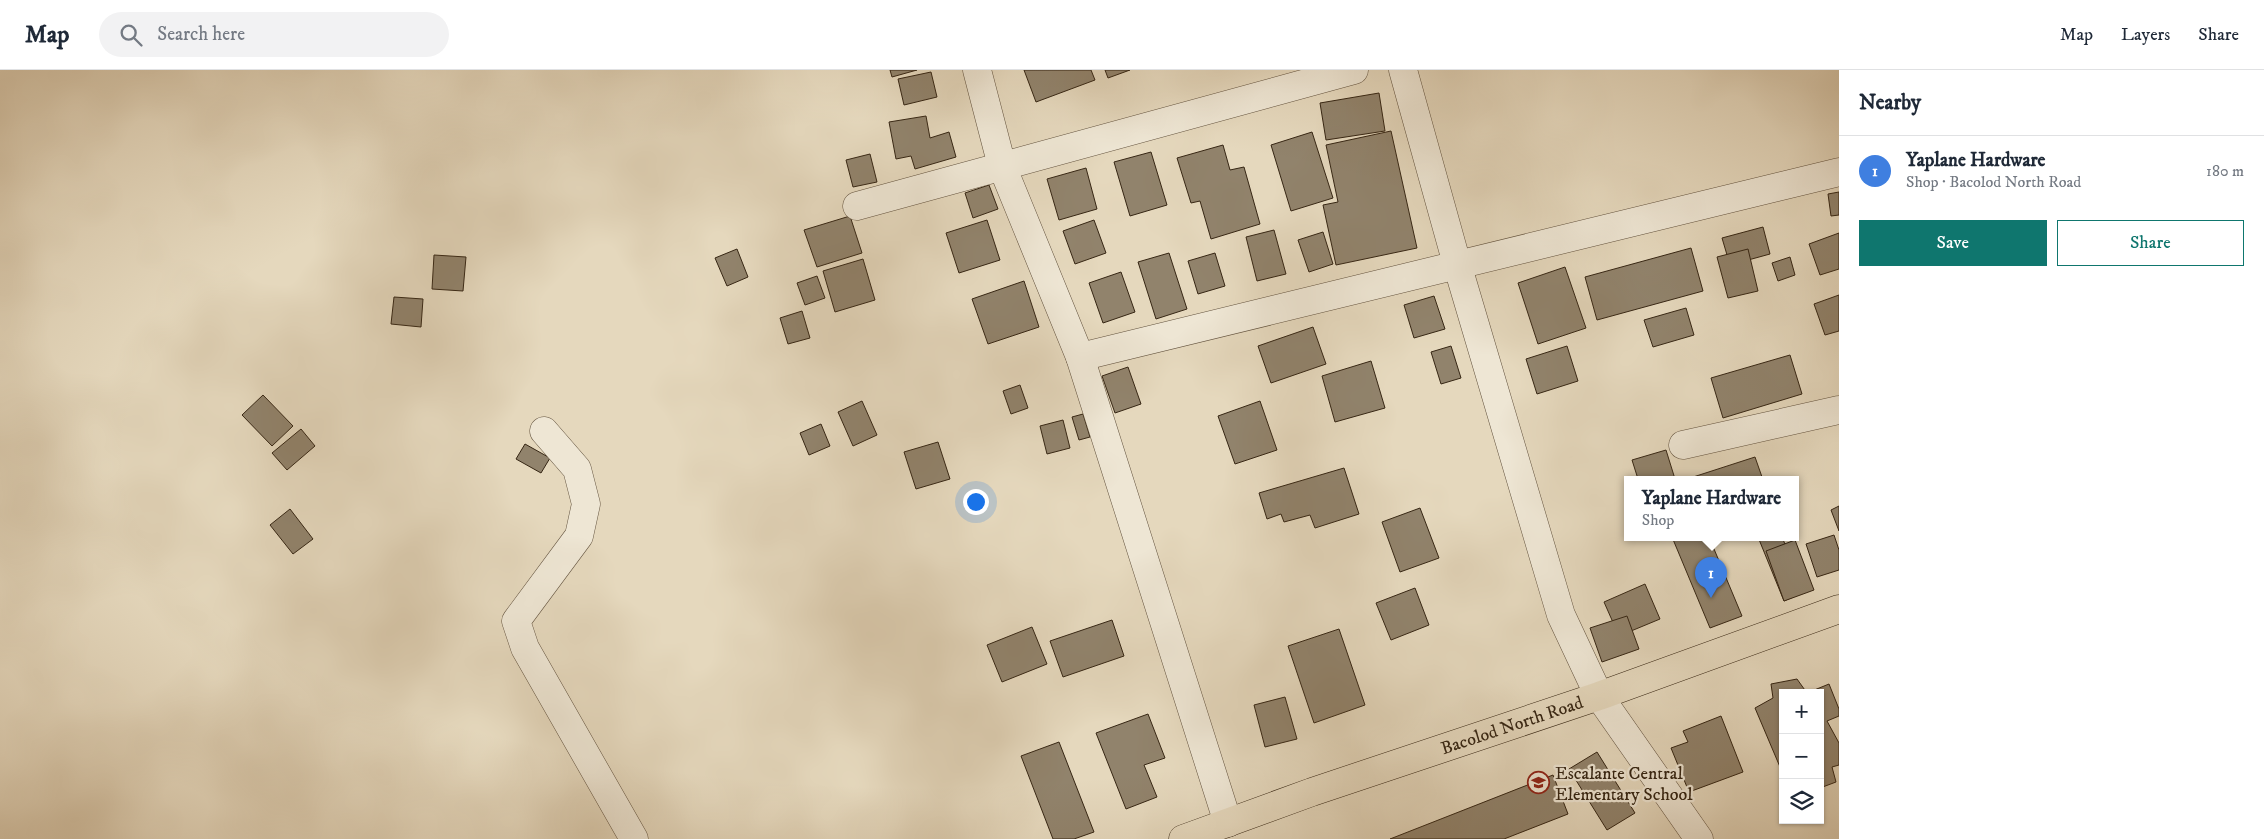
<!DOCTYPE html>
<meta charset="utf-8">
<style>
body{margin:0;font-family:"IM FELL DW Pica",serif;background:#f2f2f3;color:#1f2937}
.controls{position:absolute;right:15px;bottom:15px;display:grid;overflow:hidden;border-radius:0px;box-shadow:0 1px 4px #0004}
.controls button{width:45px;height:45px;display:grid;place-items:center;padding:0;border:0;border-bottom:1px solid #e0e1e3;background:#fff;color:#1f2937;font:25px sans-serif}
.you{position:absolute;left:975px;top:431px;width:18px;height:18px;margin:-12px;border:4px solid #fff;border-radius:50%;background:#1a73e8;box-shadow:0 0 0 8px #1a73e833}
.badge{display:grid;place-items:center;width:32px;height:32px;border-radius:50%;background:#0f766e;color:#fff;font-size:16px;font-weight:700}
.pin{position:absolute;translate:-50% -41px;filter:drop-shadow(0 1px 2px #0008)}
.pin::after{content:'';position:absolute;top:26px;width:18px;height:15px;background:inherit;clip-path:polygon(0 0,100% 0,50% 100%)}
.popup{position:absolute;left:1624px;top:406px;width:175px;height:65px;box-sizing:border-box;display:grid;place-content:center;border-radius:0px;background:#fff;filter:drop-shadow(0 1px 4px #0005);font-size:16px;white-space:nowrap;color:#747a83}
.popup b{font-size:19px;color:#1f2937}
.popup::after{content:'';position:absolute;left:50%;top:100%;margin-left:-10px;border:10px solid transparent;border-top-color:#fff}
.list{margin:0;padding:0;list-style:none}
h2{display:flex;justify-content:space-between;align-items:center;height:65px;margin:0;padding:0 20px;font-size:21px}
h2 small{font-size:16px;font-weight:400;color:#747a83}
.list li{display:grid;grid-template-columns:32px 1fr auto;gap:15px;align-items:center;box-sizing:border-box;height:70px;padding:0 20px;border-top:1px solid #e0e1e3}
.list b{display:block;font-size:19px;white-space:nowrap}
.list p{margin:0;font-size:16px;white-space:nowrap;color:#747a83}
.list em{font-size:16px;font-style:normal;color:#747a83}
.actions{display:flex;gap:10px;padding:15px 20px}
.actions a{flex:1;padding:11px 0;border:1px solid #0f766e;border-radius:0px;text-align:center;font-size:18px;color:#0f766e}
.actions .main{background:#0f766e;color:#fff}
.icon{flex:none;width:28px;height:28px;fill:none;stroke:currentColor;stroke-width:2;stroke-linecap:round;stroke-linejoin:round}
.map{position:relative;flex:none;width:1839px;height:769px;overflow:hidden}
header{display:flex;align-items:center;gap:30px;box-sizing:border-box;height:70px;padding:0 25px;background:#fff;border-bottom:1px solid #e0e1e3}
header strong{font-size:24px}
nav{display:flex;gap:28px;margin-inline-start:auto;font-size:18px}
.search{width:350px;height:45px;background:#f2f2f3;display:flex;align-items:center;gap:12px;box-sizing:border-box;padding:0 18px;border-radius:28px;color:#747a83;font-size:19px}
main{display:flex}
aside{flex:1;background:#fff}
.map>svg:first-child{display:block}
.building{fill:#91836c;stroke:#362614}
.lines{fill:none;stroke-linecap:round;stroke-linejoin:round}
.minor-casing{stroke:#62523e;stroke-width:29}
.trunk-casing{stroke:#362614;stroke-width:29}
.minor{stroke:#eee6d4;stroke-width:28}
.trunk{stroke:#e5d8bd;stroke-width:28}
.labels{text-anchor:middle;stroke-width:4.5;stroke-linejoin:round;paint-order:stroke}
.street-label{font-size:18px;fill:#362614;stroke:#eee6d4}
.poi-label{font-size:18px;fill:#362614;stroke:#eee6d4;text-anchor:start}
</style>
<header>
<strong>Map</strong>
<div class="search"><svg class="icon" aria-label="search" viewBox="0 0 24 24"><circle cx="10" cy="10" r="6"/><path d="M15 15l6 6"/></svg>Search here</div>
<nav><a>Map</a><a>Layers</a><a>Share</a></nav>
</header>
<main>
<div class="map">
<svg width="1839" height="769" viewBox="0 0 1839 769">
<rect width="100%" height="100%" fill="#e5d8bd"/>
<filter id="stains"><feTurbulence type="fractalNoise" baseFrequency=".004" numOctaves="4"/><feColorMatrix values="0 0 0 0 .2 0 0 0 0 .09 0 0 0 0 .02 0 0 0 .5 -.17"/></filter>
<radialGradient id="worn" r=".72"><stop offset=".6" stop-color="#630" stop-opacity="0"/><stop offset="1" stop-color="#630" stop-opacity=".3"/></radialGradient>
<g class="building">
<path d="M890,0H917L892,7Z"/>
<path d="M1024,0H1091L1095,10L1036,32Z"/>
<path d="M1105,0H1130L1108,8Z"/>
<path d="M931,2L937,27L904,35L898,9Z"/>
<path d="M1379,23L1385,61L1326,70L1320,33Z"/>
<path d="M926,46L930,68L949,62L956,87L915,99L911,86L896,89L889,52Z"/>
<path d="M1391,61L1417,178L1336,195L1323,135L1338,132L1326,75Z"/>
<path d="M1312,62L1333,128L1291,141L1271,75Z"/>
<path d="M1223,75L1230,100L1244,97L1260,154L1211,169L1200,131L1191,133L1177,88Z"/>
<path d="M1151,82L1167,135L1130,146L1114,92Z"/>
<path d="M870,84L877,112L853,117L846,90Z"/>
<path d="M1086,98L1097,139L1059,150L1047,109Z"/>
<path d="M989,115L998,139L973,148L965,123Z"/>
<path d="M1839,122V145L1831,146L1828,124Z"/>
<path d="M850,146L862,183L817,197L804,160Z"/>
<path d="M987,150L1000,190L959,203L946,163Z"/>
<path d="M1094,150L1106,183L1075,194L1063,161Z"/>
<path d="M1763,157L1770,184L1730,195L1722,168Z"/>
<path d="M1274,160L1286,204L1257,211L1246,167Z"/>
<path d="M1323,162L1333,194L1309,202L1298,170Z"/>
<path d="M1839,163V199L1820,205L1809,174Z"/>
<path d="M1691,178L1703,221L1597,250L1585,207Z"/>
<path d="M737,179L748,207L727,216L715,188Z"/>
<path d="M1748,179L1758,221L1728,228L1717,187Z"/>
<path d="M1169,183L1187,239L1156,249L1138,192Z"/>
<path d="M1215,183L1225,216L1198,224L1188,191Z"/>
<path d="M434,185L466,187L463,221L432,219Z"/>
<path d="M1790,187L1795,205L1778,211L1772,193Z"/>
<path d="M863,189L875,230L835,242L823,201Z"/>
<path d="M1565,197L1586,258L1538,274L1518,213Z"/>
<path d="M1121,202L1135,242L1103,253L1089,213Z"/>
<path d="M817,206L825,228L805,235L797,213Z"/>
<path d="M1024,211L1039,257L988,274L972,229Z"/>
<path d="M1839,225V261L1825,265L1814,234Z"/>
<path d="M1434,226L1445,259L1414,268L1404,235Z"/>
<path d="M394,227L423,229L421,257L391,254Z"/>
<path d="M1686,238L1694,265L1653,277L1644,250Z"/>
<path d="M802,241L810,268L788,274L780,248Z"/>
<path d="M1313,257L1326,294L1271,313L1258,276Z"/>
<path d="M1451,276L1461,308L1441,314L1431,282Z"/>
<path d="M1567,276L1578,311L1537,324L1526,289Z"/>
<path d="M1790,285L1802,324L1723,348L1711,308Z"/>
<path d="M1371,291L1385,338L1335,352L1322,306Z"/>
<path d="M1128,297L1141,334L1115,343L1102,306Z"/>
<path d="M1020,315L1028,338L1011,344L1003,321Z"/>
<path d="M263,325L293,356L272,376L242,345Z"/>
<path d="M862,331L877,365L853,376L838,342Z"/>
<path d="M1260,331L1277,380L1235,394L1218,346Z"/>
<path d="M1083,344L1090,367L1079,370L1072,347Z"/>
<path d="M1063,350L1070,378L1047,384L1040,356Z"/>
<path d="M821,354L830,376L809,385L800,363Z"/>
<path d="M301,359L315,376L287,400L272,383Z"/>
<path d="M938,372L950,409L916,419L904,382Z"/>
<path d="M525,374L550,388L541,403L516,389Z"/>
<path d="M1666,380L1675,409H1638L1632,390Z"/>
<path d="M1755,387L1762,407L1687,409Z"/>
<path d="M1344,398L1359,444L1315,458L1310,445L1284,452L1281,444L1267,449L1259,423Z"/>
<path d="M1839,436V461L1831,440Z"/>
<path d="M1420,438L1439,488L1400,502L1382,452Z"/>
<path d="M290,439L313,469L293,484L270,455Z"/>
<path d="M1834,465L1839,480V500L1817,507L1806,474Z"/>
<path d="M1672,467H1709L1742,546L1710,558Z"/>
<path d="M1758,467H1782L1805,522L1784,531Z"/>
<path d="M1795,470L1814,520L1784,531L1766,481Z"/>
<path d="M1645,514L1660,549L1619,566L1604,532Z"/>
<path d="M1415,518L1429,555L1391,570L1376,533Z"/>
<path d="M1627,546L1639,579L1602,592L1590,558Z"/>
<path d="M1112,550L1124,586L1063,607L1050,571Z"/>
<path d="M1032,557L1047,594L1002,612L987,575Z"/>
<path d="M1339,559L1365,635L1314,653L1288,576Z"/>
<path d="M1797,609L1807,623H1783V704L1755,638L1773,628L1771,614Z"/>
<path d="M1829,614L1839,639V646L1827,651L1839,673V695L1832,697L1836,712L1820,718V623H1807Z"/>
<path d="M1285,627L1297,669L1265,677L1254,635Z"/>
<path d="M1148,644L1165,688L1144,695L1157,727L1126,739L1096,663Z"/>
<path d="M1721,646L1743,702L1689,722L1671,678L1688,672L1683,661Z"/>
<path d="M1059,672L1094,762L1074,769H1053L1021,686Z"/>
<path d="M1597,682L1635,743L1607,760L1569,699Z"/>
<path d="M1553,705L1568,744L1504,769H1390Z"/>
</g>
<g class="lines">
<defs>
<g id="minor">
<path d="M977,0L1002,96L1080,287L1228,753"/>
<path d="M1403,0L1457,194L1561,545L1599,626L1699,769"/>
<path d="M857,136L1354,0"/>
<path d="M1080,287L1839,102"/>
<path d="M544,361L577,399L586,434L579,466L516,551L525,578L634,769"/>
<path d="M1683,375L1839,340"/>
</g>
<g id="trunk">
<path id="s1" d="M1183,769L1312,722L1599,626L1839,539"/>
</g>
</defs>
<use href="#minor" class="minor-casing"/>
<use href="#trunk" class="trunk-casing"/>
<use href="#minor" class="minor"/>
<use href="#trunk" class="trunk"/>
</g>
<defs>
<symbol id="school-ring" viewBox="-11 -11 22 22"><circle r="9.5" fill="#eee6d4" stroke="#8f2418" stroke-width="1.5"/><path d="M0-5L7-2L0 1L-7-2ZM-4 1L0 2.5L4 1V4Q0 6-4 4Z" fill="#8f2418"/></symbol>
</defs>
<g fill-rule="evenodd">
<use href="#school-ring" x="1526" y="700" width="25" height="25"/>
</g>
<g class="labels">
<g class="street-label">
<text dy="6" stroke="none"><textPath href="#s1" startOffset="348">Bacolod North Road</textPath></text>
</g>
<g class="poi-label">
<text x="1555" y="709">Escalante Central<tspan x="1555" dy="21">Elementary School</tspan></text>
</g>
</g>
<rect width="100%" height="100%" filter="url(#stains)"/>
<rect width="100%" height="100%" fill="url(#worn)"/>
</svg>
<div class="controls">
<button>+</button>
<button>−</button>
<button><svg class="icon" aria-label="layers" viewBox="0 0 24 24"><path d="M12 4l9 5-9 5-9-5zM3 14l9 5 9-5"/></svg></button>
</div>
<div class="you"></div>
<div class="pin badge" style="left:1711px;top:528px;background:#3f7fe0">1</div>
<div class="popup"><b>Yaplane Hardware</b>Shop</div>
</div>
<aside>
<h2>Nearby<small></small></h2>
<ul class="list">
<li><span class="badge" style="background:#3f7fe0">1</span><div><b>Yaplane Hardware</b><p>Shop · Bacolod North Road</p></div><em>180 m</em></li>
</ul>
<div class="actions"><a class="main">Save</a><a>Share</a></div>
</aside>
</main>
